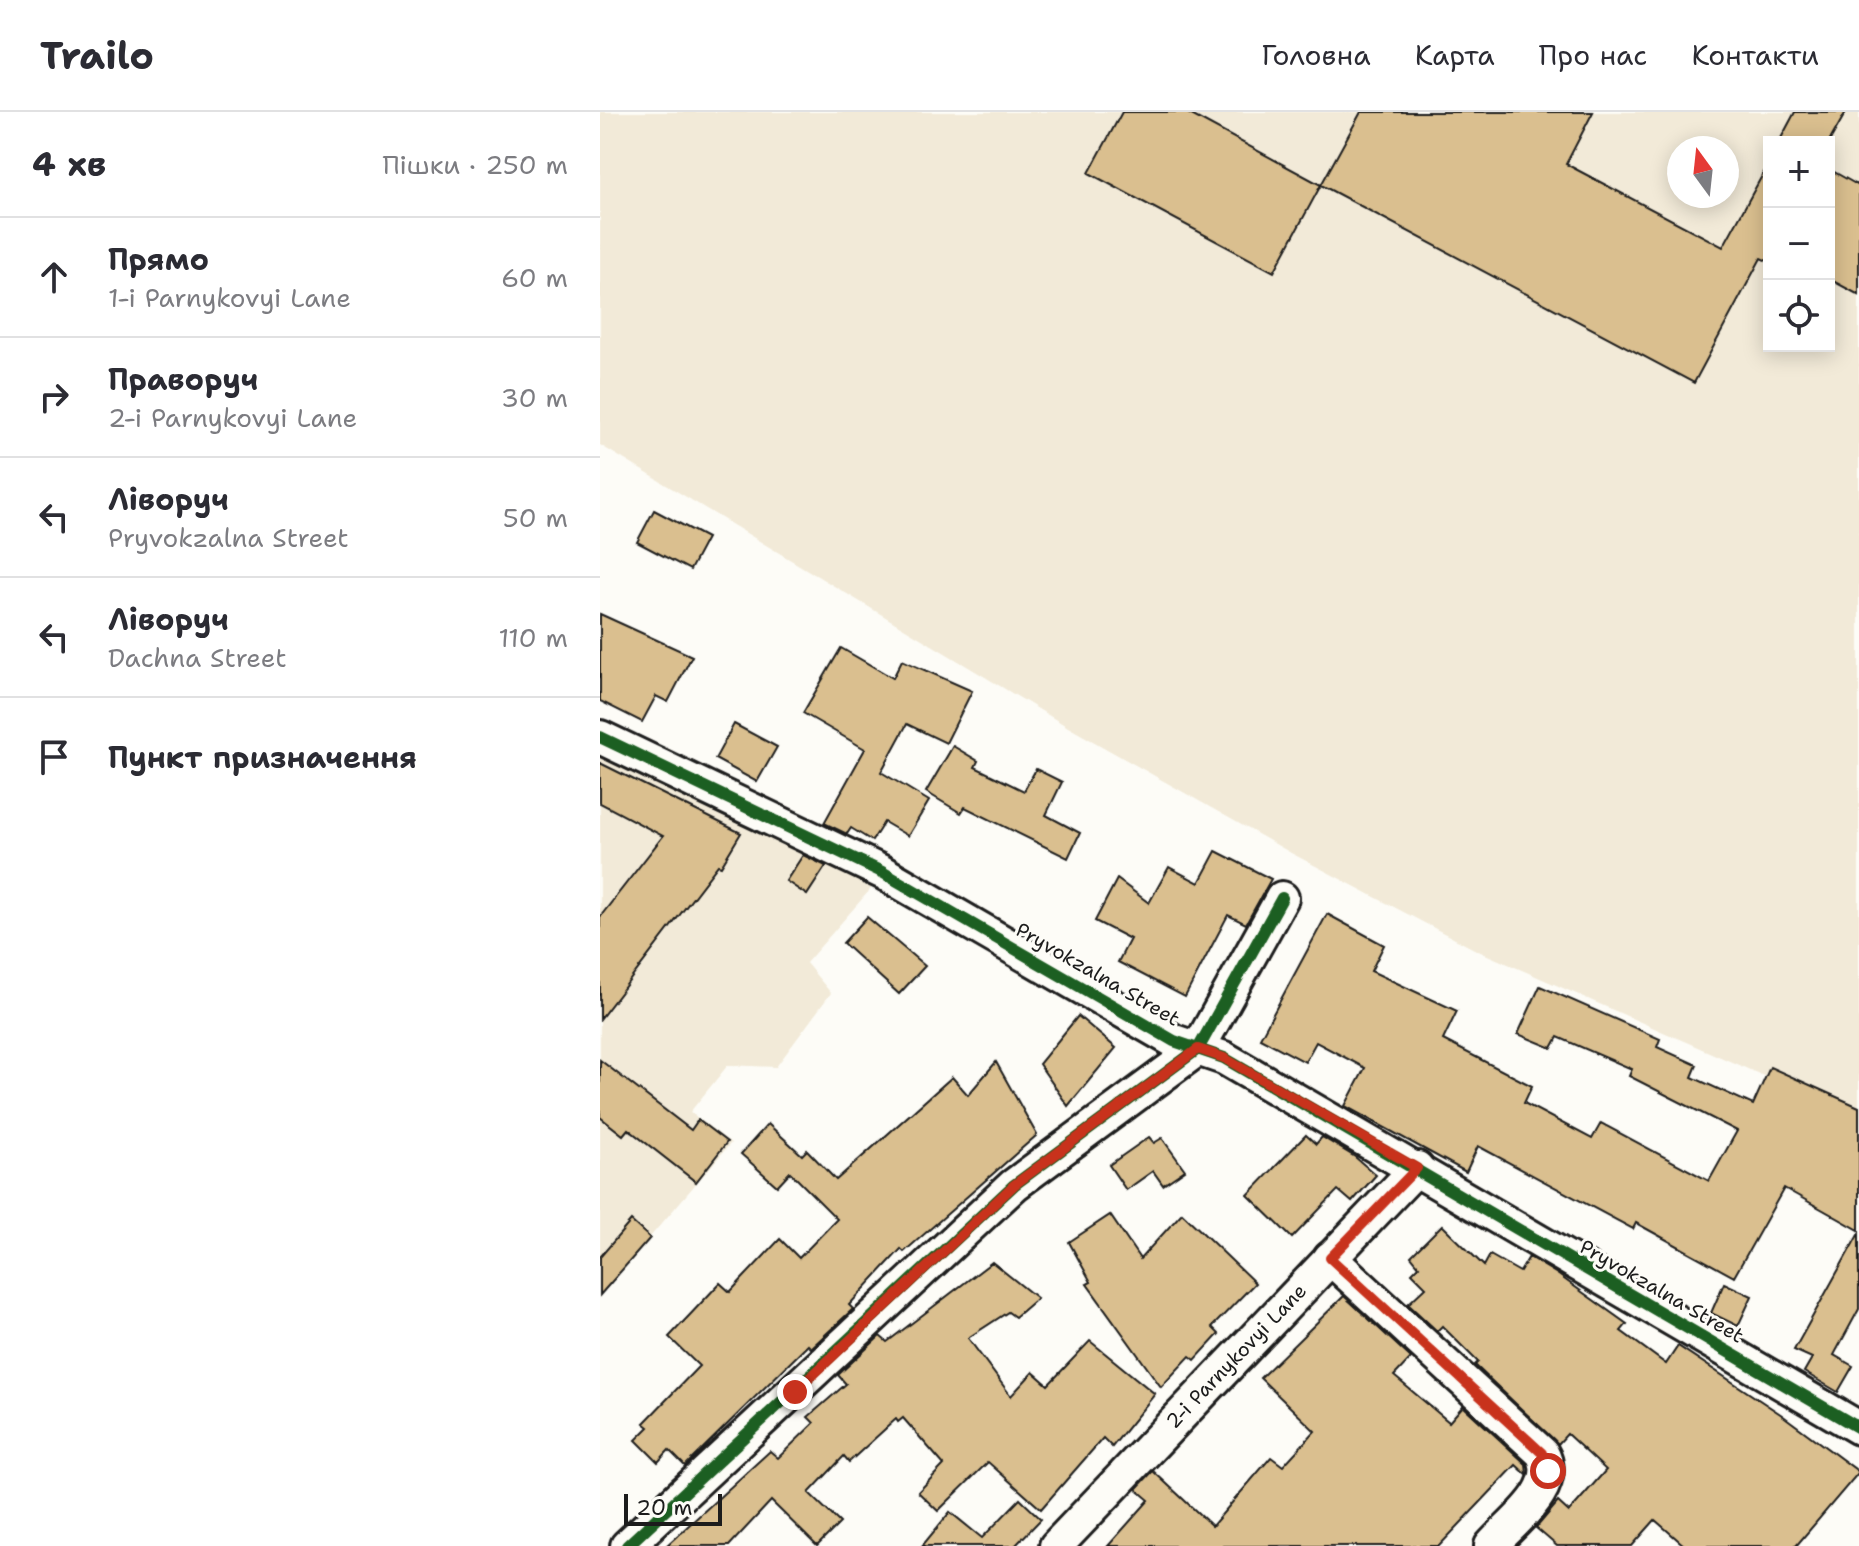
<!DOCTYPE html>
<html lang="uk">
<meta charset="utf-8">
<style>
body{margin:0;font-family:"Shantell Sans",sans-serif;background:#f7f7f7;color:#2b2b33}
.controls{position:absolute;right:24px;top:24px;display:grid;overflow:hidden;border-radius:0px;box-shadow:0 4px 20px #0003}
.controls button{width:72px;height:72px;display:grid;place-items:center;padding:0;border:0;border-bottom:2px solid #e1e1e2;background:#fff;color:#2b2b33;font:40px sans-serif}
.compass{position:absolute;left:1067px;top:24px;width:72px;height:72px;border-radius:50%;background:#fff;box-shadow:0 4px 20px #0003;rotate:345deg}
.scale{position:absolute;left:24px;bottom:20px;width:98px;box-sizing:border-box;padding-left:8px;border:4px solid #1c1c1c;border-top:0;font-size:22px;line-height:28px;white-space:nowrap;color:#1c1c1c;-webkit-text-stroke:6px #fdfcf7;paint-order:stroke}
.stop{position:absolute;width:24px;height:24px;margin:-18px;border:6px solid #c8321e;border-radius:50%;background:#fff}
.stop.end{background:#c8321e;border-color:#fff;box-shadow:0 2px 8px #0008}
.list{margin:0;padding:0;list-style:none}
h2{display:flex;justify-content:space-between;align-items:center;height:104px;margin:0;padding:0 32px;font-size:34px}
h2 small{font-size:26px;font-weight:400;color:#7c7c81}
.list li{display:grid;grid-template-columns:52px 1fr auto;gap:24px;align-items:center;box-sizing:border-box;height:120px;padding:0 32px;border-top:2px solid #e1e1e2}
.list b{display:block;font-size:30px;white-space:nowrap}
.list p{margin:0;font-size:26px;white-space:nowrap;color:#7c7c81}
.list em{font-size:26px;font-style:normal;color:#7c7c81}
.icon{flex:none;width:44px;height:44px;fill:none;stroke:currentColor;stroke-width:2;stroke-linecap:round;stroke-linejoin:round}
.map{position:relative;flex:none;width:1259px;height:1434px;overflow:hidden}
header{display:flex;align-items:center;gap:48px;box-sizing:border-box;height:112px;padding:0 40px;background:#fff;border-bottom:2px solid #e1e1e2}
header strong{font-size:38px}
nav{display:flex;gap:44px;margin-inline-start:auto;font-size:28px}
main{display:flex}
aside{flex:1;background:#fff}
.map>svg:first-child{display:block}
.built{fill:#f2ead8;fill-rule:evenodd}
.building{fill:#dabf8f;stroke:#1c1c1c;stroke-width:2}
.lines{fill:none;stroke-linecap:round;stroke-linejoin:round}
.street-casing{stroke:#1c1c1c;stroke-width:38}
.street{stroke:#fdfcf7;stroke-width:32}
.cycleway-casing{stroke:#fdfcf7;stroke-width:17}
.cycleway{stroke:#1b5e20;stroke-width:12}
.route{stroke:#c8321e;stroke-width:10}
.labels{text-anchor:middle;stroke-width:6;stroke-linejoin:round;paint-order:stroke}
.street-label{font-size:20px;fill:#1c1c1c;stroke:#fdfcf7}
</style>
<header>
<strong>Trailo</strong>
<nav><a>Головна</a><a>Карта</a><a>Про нас</a><a>Контакти</a></nav>
</header>
<main>
<aside>
<h2>4 хв<small>Пішки · 250 m</small></h2>
<ul class="list">
<li><svg class="icon" aria-label="ahead" viewBox="0 0 24 24"><path d="M12 20V5M6 11l6-6 6 6"/></svg><div><b>Прямо</b><p>1-i Parnykovyi Lane</p></div><em>60 m</em></li>
<li><svg class="icon" aria-label="right" viewBox="0 0 24 24"><path d="M7 20v-9h11M14 6l5 5-5 5"/></svg><div><b>Праворуч</b><p>2-i Parnykovyi Lane</p></div><em>30 m</em></li>
<li><svg class="icon" aria-label="left" viewBox="0 0 24 24"><path d="M17 20v-9H6M10 6l-5 5 5 5"/></svg><div><b>Ліворуч</b><p>Pryvokzalna Street</p></div><em>50 m</em></li>
<li><svg class="icon" aria-label="left" viewBox="0 0 24 24"><path d="M17 20v-9H6M10 6l-5 5 5 5"/></svg><div><b>Ліворуч</b><p>Dachna Street</p></div><em>110 m</em></li>
<li><svg class="icon" aria-label="arrive" viewBox="0 0 24 24"><path d="M6 21V4h12l-3 4 3 4H6"/></svg><div><b>Пункт призначення</b></div></li>
</ul>
</aside>
<div class="map">
<svg width="1259" height="1434" viewBox="0 0 1259 1434">
<rect width="100%" height="100%" fill="#fdfcf7"/>
<filter id="ink" filterUnits="userSpaceOnUse"><feTurbulence type="fractalNoise" baseFrequency=".0125" numOctaves="2"/><feDisplacementMap in="SourceGraphic" scale="16" xChannelSelector="R" yChannelSelector="G"/><feConvolveMatrix kernelMatrix="1 2 1 2 8 2 1 2 1" color-interpolation-filters="sRGB"/></filter>
<g filter="url(#ink)">
<g class="built">
<path d="M0,0H1259V995L1171,955L1166,965L876,838L691,741L468,615L0,333ZM1169,30H1229V234H1169ZM1079,36H1127V84H1079Z"/>
<path d="M0,640L276,771L206,851L231,881L176,955L128,953L90,1000L131,1031L0,1183Z"/>
</g>
<g class="building">
<path d="M522,0H586L721,73L674,160L489,61Z"/>
<path d="M761,0H993L966,52L1123,135L1169,51V150L1161,146L1094,271L721,73Z"/>
<path d="M1195,0H1246L1229,30H1179Z"/>
<path d="M1229,57L1259,74V183L1229,167Z"/>
<path d="M54,398L107,426L90,458L37,430Z"/>
<path d="M0,502L92,544L68,590L56,584L42,610L0,589Z"/>
<path d="M241,536L293,566L302,548L372,579L346,631L307,612L281,660L329,689L308,724L284,710L272,729L251,716L247,722L224,711L265,637L203,601Z"/>
<path d="M134,612L177,635L157,670L115,647Z"/>
<path d="M353,634L378,649L375,655L424,679L436,657L462,670L446,703L480,721L468,746L365,695L361,701L326,680Z"/>
<path d="M0,651L141,721L121,754L118,753L0,907V805L63,724L0,691Z"/>
<path d="M616,739L671,767L646,812L628,803L585,885L518,850L530,827L495,809L517,767L549,791L569,755L599,771Z"/>
<path d="M203,743L226,754L207,783L186,769Z"/>
<path d="M727,802L784,833L771,859L857,899L843,928L932,974L924,991L992,1027L1001,1011L1109,1069L1137,1019L1029,964L1032,957L958,925L952,936L918,922L940,874L1060,927L1057,935L1097,953L1092,965L1153,993L1170,955L1259,995V1118L1184,1076L1134,1165L1036,1111L1033,1117L878,1034L866,1060L745,994L765,956L716,930L705,950L660,926Z"/>
<path d="M267,805L325,854L299,882L243,831Z"/>
<path d="M478,904L516,936L468,994L439,952Z"/>
<path d="M0,948L91,1018L98,1008L127,1030L96,1070L28,1017L23,1023L0,1005Z"/>
<path d="M396,950L437,1023L304,1140L301,1137L249,1193L253,1197L211,1236L208,1233L85,1354L69,1338L58,1350L36,1328L49,1315L44,1311L99,1254L69,1225L120,1171L130,1180L180,1127L199,1146L237,1107L190,1060L177,1074L141,1042L168,1012L202,1043L207,1038L236,1068L352,965L368,983Z"/>
<path d="M706,1023L716,1032L722,1025L755,1045L776,1063L752,1090L738,1078L692,1126L648,1083Z"/>
<path d="M549,1025L554,1031L562,1026L585,1058L563,1073L553,1059L526,1078L509,1053Z"/>
<path d="M582,1101L655,1171L612,1215L619,1222L595,1248L590,1244L561,1275L487,1172L491,1170L469,1130L510,1103L540,1147Z"/>
<path d="M31,1109L50,1126L0,1183V1145Z"/>
<path d="M842,1113L884,1154L890,1143L920,1160L929,1145L957,1162L1027,1212L1021,1219L1066,1252L1078,1234L1182,1303L1259,1360L1196,1434H1085L1055,1408L1032,1434H957L936,1416L958,1390L969,1400L1006,1358L967,1322L958,1332L875,1253L878,1250L842,1214L837,1219L808,1192L826,1175L812,1161L819,1154L811,1144Z"/>
<path d="M1259,1121V1197L1234,1243L1253,1254L1238,1280L1204,1260L1212,1246L1194,1238Z"/>
<path d="M392,1150L437,1186L415,1205L408,1200L368,1226L411,1284L433,1260L448,1273L490,1229L555,1282L512,1335L503,1326L441,1397L388,1350L338,1399L318,1380L344,1353L303,1306L298,1310L296,1307L249,1350L244,1344L209,1381L240,1411L217,1434L171,1389L129,1434H66L170,1339L178,1346L214,1311L208,1305L246,1272L238,1263L280,1224L287,1230Z"/>
<path d="M1124,1171L1152,1184L1138,1214L1111,1201Z"/>
<path d="M744,1184L811,1246L794,1264L849,1310L863,1294L926,1352L927,1363L916,1353L839,1434H508L549,1388L536,1377L553,1359L612,1414L671,1345L683,1354L715,1319L660,1266Z"/>
<path d="M420,1387L441,1407L415,1434H322L350,1400L382,1426Z"/>
</g>
<g class="lines">
<defs>
<g id="street">
<path d="M0,625L282,760L574,929L624,946L1259,1316"/>
<path d="M730,1146L942,1341C962,1376 912,1410 891,1434"/>
<path d="M27,1434L414,1073L598,937L682,786"/>
<path d="M456,1434L817,1056"/>
</g>
</defs>
<use href="#street" class="street-casing"/>
<use href="#street" class="street"/>
<defs>
<g id="cycleway">
<path d="M0,625L282,760L574,929L624,946L1259,1316"/>
<path d="M27,1434L414,1073L598,937L682,786"/>
</g>
</defs>
<use href="#cycleway" class="cycleway-casing"/>
<use href="#cycleway" class="cycleway"/>
</g>
</g>
<g class="lines" filter="url(#ink)">
<path class="route" d="M195,1280L414,1073L598,937L624,946L817,1056L730,1146L942,1341L948,1359"/>
</g>
<g class="labels">
<g class="street-label">
<text transform="translate(498 862) rotate(30)" y="7">Pryvokzalna Street</text>
<text transform="translate(1062 1179) rotate(30)" y="7">Pryvokzalna Street</text>
<text transform="translate(636 1244) rotate(-46)" y="7">2-i Parnykovyi Lane</text>
</g>
</g>
</svg>
<div class="controls">
<button>+</button>
<button>−</button>
<button><svg class="icon" aria-label="locate" viewBox="0 0 24 24"><circle cx="12" cy="12" r="6"/><path d="M12 2v4M12 18v4M2 12h4M18 12h4"/></svg></button>
</div>
<svg class="compass" viewBox="-18 -18 36 36"><path d="M0-13l5 13h-10z" fill="#e53935"/><path d="M0 13l5-13h-10z" fill="#7c7c81"/></svg>
<div class="scale">20 m</div>
<div class="stop" style="left:948px;top:1359px"></div>
<div class="stop end" style="left:195px;top:1280px"></div>
</div>
</main>
